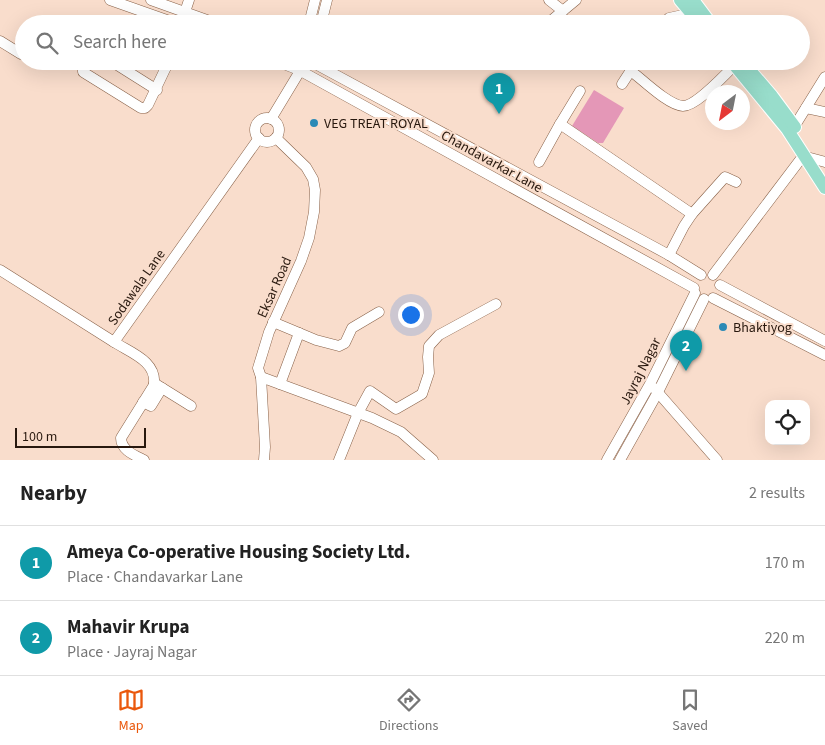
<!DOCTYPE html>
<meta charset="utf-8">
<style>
body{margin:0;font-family:"Source Sans 3",sans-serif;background:#f2f2f2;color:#222}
.controls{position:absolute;right:15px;bottom:15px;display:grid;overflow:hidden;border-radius:10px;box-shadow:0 5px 20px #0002}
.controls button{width:45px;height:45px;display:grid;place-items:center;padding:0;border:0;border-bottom:1px solid #e0e0e0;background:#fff;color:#222;font:25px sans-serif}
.compass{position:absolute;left:705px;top:85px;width:45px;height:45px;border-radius:50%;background:#fff;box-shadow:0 5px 20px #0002;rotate:212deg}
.scale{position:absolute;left:15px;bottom:12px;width:131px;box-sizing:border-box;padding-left:5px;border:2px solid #28180e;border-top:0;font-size:14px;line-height:18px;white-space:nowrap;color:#28180e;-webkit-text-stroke:4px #f9ddcc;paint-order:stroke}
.you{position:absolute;left:410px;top:314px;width:18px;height:18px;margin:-12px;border:4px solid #fff;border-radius:50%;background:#1a73e8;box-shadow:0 0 0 8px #1a73e833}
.badge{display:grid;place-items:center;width:32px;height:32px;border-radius:50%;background:#ea580c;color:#fff;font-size:16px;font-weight:700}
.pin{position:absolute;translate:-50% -41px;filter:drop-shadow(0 1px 2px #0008)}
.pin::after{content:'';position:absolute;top:26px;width:18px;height:15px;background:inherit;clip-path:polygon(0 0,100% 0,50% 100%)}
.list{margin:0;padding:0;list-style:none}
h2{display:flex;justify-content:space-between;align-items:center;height:65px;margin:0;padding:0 20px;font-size:21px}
h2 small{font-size:16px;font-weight:400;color:#767676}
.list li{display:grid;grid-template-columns:32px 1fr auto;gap:15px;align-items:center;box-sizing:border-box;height:75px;padding:0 20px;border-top:1px solid #e0e0e0}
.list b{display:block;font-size:19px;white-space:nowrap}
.list p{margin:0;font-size:16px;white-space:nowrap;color:#767676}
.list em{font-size:16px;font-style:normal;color:#767676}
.icon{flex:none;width:28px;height:28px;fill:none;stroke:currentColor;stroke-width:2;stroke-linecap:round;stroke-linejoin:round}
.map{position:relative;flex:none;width:825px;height:460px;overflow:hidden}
.search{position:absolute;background:#fff;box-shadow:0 5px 20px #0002;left:15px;right:15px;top:15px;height:55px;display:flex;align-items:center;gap:12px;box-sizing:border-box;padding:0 18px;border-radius:28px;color:#767676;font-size:19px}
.sheet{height:215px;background:#fff}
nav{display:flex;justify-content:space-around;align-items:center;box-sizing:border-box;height:70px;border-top:1px solid #e0e0e0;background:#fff;font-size:14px;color:#767676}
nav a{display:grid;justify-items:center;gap:2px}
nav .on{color:#ea580c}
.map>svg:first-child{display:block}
.green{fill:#e497b7}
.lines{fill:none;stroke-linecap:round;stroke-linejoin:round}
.minor-casing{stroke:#886148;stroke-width:11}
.major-casing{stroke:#fff;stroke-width:14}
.minor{stroke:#fff;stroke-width:10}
.major{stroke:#98ddcb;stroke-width:12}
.poi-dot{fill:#2b8ab6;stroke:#f9ddcc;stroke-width:2}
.labels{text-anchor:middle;stroke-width:4;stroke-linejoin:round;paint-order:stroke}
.poi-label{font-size:14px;fill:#28180e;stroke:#f9ddcc;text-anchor:start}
.street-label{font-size:14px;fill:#28180e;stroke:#f9ddcc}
</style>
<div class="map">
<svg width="825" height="460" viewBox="0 0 825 460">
<rect width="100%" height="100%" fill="#f9ddcc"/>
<path class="green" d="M594,90L624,108L603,143H598L572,126Z"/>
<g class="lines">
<defs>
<g id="minor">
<path d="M110,0L178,24"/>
<path d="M151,0L218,24"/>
<path d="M549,0L563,11"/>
<path d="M185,12L189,0"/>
<path d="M309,24L315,0"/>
<path d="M321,24L327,0"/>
<path d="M547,24L576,0"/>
<path d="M663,24L669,18L692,13"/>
<path d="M0,41L21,54"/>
<path d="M87,61L83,68V72L141,108H145L148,105L169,61"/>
<path d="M111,61L157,90"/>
<path d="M276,61L299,70L694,288"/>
<path d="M310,61L669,255L701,275"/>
<path d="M631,71C643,80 668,105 683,106C697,106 724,75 735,65"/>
<path d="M622,84L637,61"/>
<path d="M580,91L560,124L692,214"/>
<path d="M806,108L825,112"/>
<circle cx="267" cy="130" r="12"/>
<path d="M271,119L303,66"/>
<path d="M789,128L794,127L825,77"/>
<path d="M539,162L560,124"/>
<path d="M669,255L684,226L692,214L725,177L736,182"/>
<path d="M0,270L114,342L259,138"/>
<path d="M713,275L803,156L825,162"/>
<path d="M720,285L825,341"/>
<path d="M713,298L825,355"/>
<path d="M273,322L316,340L339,346L345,343L352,328L379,312"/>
<path d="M114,342C131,353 157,361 154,385L121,438C121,450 134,455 144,460"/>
<path d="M261,377L372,418L401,432L433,460"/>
<path d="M154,383L191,406"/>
<path d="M280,384L299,333"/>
<path d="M654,388L717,460"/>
<path d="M143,402L151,406L162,388"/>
<path d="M264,460L265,447L261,377L258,368L269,332L301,261L309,238L314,212L315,190L313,179L306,167L276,138"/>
<path d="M339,460L358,413L370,391L396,409L422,394L429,373L428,357L429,346L439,335L496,304"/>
<path d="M607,460L650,384L695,293"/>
<path d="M620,460L658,392L704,299"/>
</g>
<g id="major">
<path d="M680,0L700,24"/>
<path d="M693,0L711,24"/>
<path d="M731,61L787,129L825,188"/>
<path d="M742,61L772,96L795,127"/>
</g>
</defs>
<use href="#minor" class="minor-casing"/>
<use href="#major" class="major-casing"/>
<use href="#minor" class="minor"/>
<use href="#major" class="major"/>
</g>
<g class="poi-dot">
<circle cx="314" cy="123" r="5"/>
<circle cx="723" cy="327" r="5"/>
</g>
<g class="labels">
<g class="poi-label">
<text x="324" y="128">VEG TREAT ROYAL</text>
<text x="733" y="332">Bhaktiyog</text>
</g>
<g class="street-label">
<text transform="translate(492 161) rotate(29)" y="5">Chandavarkar Lane</text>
<text transform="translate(136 287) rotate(-55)" y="5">Sodawala Lane</text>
<text transform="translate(274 287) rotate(-66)" y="5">Eksar Road</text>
<text transform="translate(640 371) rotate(-63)" y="5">Jayraj Nagar</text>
</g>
</g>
</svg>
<div class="controls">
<button><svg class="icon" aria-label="locate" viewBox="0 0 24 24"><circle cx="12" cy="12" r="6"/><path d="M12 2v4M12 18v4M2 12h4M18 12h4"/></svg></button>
</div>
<svg class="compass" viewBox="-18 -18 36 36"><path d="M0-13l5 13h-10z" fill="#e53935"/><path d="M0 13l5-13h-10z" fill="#767676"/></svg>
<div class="scale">100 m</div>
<div class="you"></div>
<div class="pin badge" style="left:499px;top:114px;background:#0f9aa8">1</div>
<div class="pin badge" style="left:686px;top:371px;background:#0f9aa8">2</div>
<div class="search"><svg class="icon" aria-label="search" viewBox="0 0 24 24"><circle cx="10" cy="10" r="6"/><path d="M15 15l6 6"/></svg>Search here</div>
</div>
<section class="sheet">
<h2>Nearby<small>2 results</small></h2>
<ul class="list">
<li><span class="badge" style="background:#0f9aa8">1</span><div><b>Ameya Co-operative Housing Society Ltd.</b><p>Place · Chandavarkar Lane</p></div><em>170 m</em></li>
<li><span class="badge" style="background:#0f9aa8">2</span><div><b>Mahavir Krupa</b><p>Place · Jayraj Nagar</p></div><em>220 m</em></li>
</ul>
</section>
<nav>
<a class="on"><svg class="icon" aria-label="map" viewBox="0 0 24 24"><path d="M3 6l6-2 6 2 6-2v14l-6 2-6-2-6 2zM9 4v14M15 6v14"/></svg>Map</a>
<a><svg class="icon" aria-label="directions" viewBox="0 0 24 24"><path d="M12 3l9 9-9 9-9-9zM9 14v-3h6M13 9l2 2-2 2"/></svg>Directions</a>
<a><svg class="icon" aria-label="saved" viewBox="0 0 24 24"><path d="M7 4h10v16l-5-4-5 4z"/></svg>Saved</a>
</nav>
